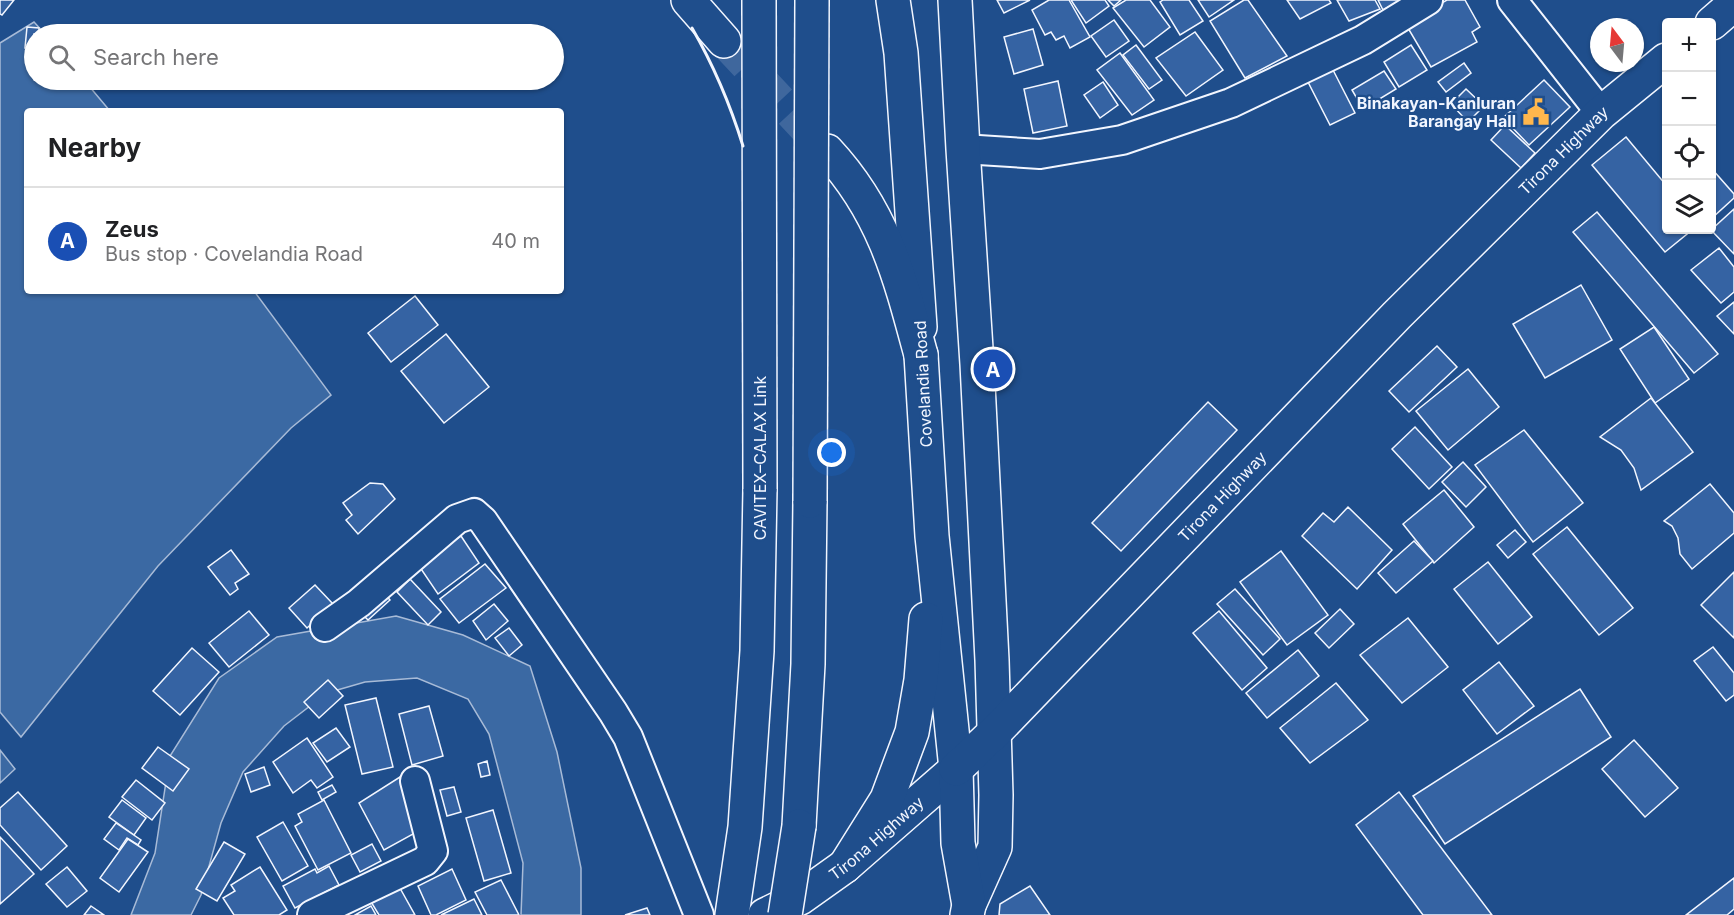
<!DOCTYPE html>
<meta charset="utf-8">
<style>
body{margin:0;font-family:Inter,sans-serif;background:#f2f2f2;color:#202124}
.controls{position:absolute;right:18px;top:18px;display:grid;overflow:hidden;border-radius:6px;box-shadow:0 2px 4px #0004}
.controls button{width:54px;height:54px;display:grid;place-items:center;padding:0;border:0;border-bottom:2px solid #e0e0e0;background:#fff;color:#202124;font:30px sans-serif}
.compass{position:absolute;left:1590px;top:18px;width:54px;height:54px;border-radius:50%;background:#fff;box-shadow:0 2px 4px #0004;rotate:344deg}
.you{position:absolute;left:832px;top:453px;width:21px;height:21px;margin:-15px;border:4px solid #fff;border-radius:50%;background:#1a73e8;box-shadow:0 0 0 9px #1a73e833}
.badge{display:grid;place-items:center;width:39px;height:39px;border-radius:50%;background:#846436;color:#fff;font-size:20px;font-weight:700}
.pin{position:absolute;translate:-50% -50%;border:3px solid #fff;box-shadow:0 2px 6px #0006}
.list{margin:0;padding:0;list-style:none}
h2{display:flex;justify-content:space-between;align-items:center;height:78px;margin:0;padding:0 24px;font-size:26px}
h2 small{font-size:20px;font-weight:400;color:#757577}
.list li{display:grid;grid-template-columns:39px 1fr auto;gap:18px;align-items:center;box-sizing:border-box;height:108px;padding:0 24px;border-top:2px solid #e0e0e0}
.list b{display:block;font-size:22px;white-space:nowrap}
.list p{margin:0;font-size:20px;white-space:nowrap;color:#757577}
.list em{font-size:20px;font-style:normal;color:#757577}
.icon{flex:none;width:33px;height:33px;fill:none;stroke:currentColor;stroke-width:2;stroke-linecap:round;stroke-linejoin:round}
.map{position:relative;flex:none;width:1734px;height:915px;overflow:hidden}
.search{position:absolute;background:#fff;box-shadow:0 2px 4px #0004;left:24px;top:24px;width:540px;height:66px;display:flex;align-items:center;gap:15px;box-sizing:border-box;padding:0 21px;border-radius:33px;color:#757577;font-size:22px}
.panel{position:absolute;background:#fff;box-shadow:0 2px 4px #0004;left:24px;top:108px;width:540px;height:186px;border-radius:6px}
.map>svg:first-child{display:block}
.water{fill:#3b69a3;stroke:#a8bbd7;stroke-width:1.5}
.building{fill:#3563a3;stroke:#f2f6ff;stroke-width:1.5}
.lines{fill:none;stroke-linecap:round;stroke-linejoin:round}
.highway-tunnel{stroke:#3f679d;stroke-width:33;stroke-dasharray:33 16;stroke-linecap:butt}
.street-casing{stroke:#f2f6ff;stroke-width:32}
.secondary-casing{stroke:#f2f6ff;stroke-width:36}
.primary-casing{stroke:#f2f6ff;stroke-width:36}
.highway-casing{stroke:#f2f6ff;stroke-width:36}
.street{stroke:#1f4e8c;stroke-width:28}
.secondary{stroke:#1f4e8c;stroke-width:33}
.primary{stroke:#1f4e8c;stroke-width:33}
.highway{stroke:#1f4e8c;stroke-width:33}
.highway-bridge-casing{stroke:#f2f6ff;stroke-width:36;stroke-linecap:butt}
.highway-bridge{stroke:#1f4e8c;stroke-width:33}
.wall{stroke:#f2f6ff;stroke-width:3}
.labels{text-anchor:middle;stroke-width:4.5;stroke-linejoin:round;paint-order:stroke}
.poi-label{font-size:16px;font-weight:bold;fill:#f2f6ff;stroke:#1f4e8c;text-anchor:end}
.street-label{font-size:16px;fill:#f2f6ff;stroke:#1f4e8c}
</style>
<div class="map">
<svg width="1734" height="915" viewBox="0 0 1734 915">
<rect width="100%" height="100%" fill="#1f4e8c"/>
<g class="water">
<path d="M34,22L45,34H34V80H84L110,111H27V291H254L331,395L291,428L158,566L21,737L0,712V43Z"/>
<path d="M396,616L463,635L530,666L557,752L581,868V915H521L523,863L489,734L468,699L417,678L365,682L327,693L284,726L243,772L221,823L201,895L191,915H131L155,853L170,756L219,678L277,637Z"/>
<path d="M0,750L15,769L0,783Z"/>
</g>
<g class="building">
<path d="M0,0H14L2,15L0,14Z"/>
<path d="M997,0H1030L1004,13Z"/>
<path d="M1049,0H1069L1090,37L1070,48L1064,36L1056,40L1051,32L1045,35L1032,10Z"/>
<path d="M1071,0H1105L1109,6L1086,23Z"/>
<path d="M1108,0H1121L1114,6Z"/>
<path d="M1126,0H1150L1170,27L1144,47L1113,8Z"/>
<path d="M1163,0H1189L1203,21L1180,35L1160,2Z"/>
<path d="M1198,0H1234L1209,17Z"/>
<path d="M1244,0H1248L1287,56L1245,78L1210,21Z"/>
<path d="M1287,0H1329L1331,3L1300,19Z"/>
<path d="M1337,0H1375L1380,9L1349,21Z"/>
<path d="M1378,0H1402L1383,10Z"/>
<path d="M1447,0H1465L1480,27L1472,32L1477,42L1431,67L1405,23Z"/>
<path d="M1114,20L1129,41L1106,57L1091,36Z"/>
<path d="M27,27L39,28V34H34V48H25Z"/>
<path d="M1033,29L1043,65L1014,74L1004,37Z"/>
<path d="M1195,32L1223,70L1186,96L1156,58Z"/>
<path d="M1136,45L1162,80L1149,89L1123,55Z"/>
<path d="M1411,45L1427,70L1399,87L1384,62Z"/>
<path d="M1120,53L1154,100L1132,115L1097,70Z"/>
<path d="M1464,63L1471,73L1446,92L1438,82Z"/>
<path d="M1332,68L1355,113L1330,125L1307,80Z"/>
<path d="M1384,71L1396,89L1363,109L1352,90Z"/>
<path d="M1544,80L1570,107L1529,145L1503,118Z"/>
<path d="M1058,81L1067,126L1033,133L1024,89Z"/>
<path d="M1103,82L1118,105L1100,118L1084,95Z"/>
<path d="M1466,89L1484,106L1468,122L1451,104Z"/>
<path d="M1505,125L1535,153L1521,168L1491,140Z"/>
<path d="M1626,137L1666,185V230H1692L1665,252L1592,165Z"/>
<path d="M1712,169L1734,194V198L1712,218Z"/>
<path d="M1734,209V254L1711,230Z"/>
<path d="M1597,212L1718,354L1694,373L1573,232Z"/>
<path d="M1719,248L1734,267V292L1721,303L1691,270Z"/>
<path d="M1581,285L1612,340L1545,378L1513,324Z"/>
<path d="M415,296L438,325L391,362L368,333Z"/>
<path d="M1734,302V334L1717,316Z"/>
<path d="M1654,327L1689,379L1655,403L1620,349Z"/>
<path d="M446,334L489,387L444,423L401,371Z"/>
<path d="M1437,346L1457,367L1409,412L1389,391Z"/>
<path d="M1468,369L1499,407L1448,450L1416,411Z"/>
<path d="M1651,398L1693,452L1641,490L1634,468L1621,450L1600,437Z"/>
<path d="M1208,402L1237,430L1121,551L1092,523Z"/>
<path d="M1415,427L1452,467L1429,489L1392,449Z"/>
<path d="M1524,430L1583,503L1533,542L1475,465Z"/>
<path d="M1463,462L1486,487L1466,507L1442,482Z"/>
<path d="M370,483L383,484L395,499L358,534L346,520L352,515L343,503Z"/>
<path d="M1710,484L1734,513V533L1692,569L1680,554L1678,538L1672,526L1664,521Z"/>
<path d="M1444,490L1474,527L1434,563L1403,524Z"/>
<path d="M1348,507L1392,550L1357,589L1302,536L1323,513L1334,522Z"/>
<path d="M1567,527L1633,608L1599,635L1533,554Z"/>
<path d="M1515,530L1526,542L1508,558L1497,545Z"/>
<path d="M461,536L479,563L438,594L417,563Z"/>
<path d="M1414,541L1433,561L1396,593L1378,573Z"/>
<path d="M231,550L249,574L235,583L238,589L230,595L208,567Z"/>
<path d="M1281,551L1328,615L1287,645L1240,582Z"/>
<path d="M1488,562L1532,617L1498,644L1454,589Z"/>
<path d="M485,564L506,588L459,623L440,599Z"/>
<path d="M1734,572V638L1701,605Z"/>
<path d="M410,579L441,612L428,625L397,592Z"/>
<path d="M315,585L333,604L307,628L289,608Z"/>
<path d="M380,589L390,600L368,620L358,610Z"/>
<path d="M1235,589L1280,639L1263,655L1217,604Z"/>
<path d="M494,604L508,621L486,640L473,621Z"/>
<path d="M1340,609L1354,624L1329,648L1315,633Z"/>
<path d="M249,611L269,635L229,667L209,643Z"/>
<path d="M1219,611L1267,668L1242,690L1193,633Z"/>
<path d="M1408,618L1448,667L1402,703L1360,655Z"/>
<path d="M509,628L522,645L509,656L495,638Z"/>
<path d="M1713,647L1734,673V695L1726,701L1694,661Z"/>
<path d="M192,648L219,672L180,715L153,691Z"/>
<path d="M1298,650L1319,676L1267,718L1246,693Z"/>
<path d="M1499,662L1534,706L1497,734L1463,690Z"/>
<path d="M328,680L343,696L319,718L304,702Z"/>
<path d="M1336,683L1368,720L1310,763L1280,728Z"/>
<path d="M1580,689L1611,737L1445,844L1413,796Z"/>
<path d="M376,698L393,767L362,774L345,705Z"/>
<path d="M429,706L443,756L412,765L399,714Z"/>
<path d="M336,728L350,747L327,762L313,743Z"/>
<path d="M307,738L333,777L317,788L311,780L293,793L273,762Z"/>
<path d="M1634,740L1678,788L1645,817L1602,769Z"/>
<path d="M158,747L189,769L173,791L142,768Z"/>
<path d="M487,761L490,775L481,777L478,764Z"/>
<path d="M264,767L270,785L251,792L245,774Z"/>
<path d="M400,777L415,833L384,850L359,803Z"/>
<path d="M136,780L165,803L152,820L122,797Z"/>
<path d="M332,785L336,792L322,800L318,792Z"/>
<path d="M454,787L461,812L447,816L440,790Z"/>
<path d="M18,792L67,846L41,870L0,825V808Z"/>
<path d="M1399,792L1492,915H1423L1356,825Z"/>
<path d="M122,800L146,818L134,835L109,817Z"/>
<path d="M324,800L351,853L318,870L295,826L302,822L298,814Z"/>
<path d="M493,810L511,873L484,881L466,818Z"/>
<path d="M283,822L308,866L282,881L257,837Z"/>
<path d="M116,823L141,840L138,845L127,838L119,850L104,839Z"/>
<path d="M0,837L34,874L0,904Z"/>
<path d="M128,839L148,852L119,892L100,878Z"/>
<path d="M224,842L245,854L217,901L196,889Z"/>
<path d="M372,844L381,861L360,872L351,855Z"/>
<path d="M329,866L339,885L295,908L283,886L315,869L317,873Z"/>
<path d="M67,867L87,891L67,907L46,884Z"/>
<path d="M260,867L287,910L279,915H234L223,898L235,891L231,885Z"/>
<path d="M452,869L466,900L436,915H431L418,886Z"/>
<path d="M1734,878V909L1727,915H1686Z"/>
<path d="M501,880L519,915H487L475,892Z"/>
<path d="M396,881L415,915H379L368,897Z"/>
<path d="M1030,886L1050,915H999L1000,904Z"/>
<path d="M474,899L482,915H441Z"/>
<path d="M91,906L104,915H84Z"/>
<path d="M371,906L376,915H355Z"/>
<path d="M647,908L650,915H625Z"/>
</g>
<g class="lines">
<path class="highway-tunnel" d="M724,41L825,149"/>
<defs>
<g id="street">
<path d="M1512,0L1601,113"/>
<path d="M963,149L1040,154L1122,140L1231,103L1363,40L1428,0"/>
<path d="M325,627L359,603L457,519L474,513L483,521L613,712L628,737L699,915"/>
<path d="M312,915L425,861L433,851L415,781"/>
</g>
<g id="secondary">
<path d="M893,0L901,53L920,327"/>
<path id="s1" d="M765,915L800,898L845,866L956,769"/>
</g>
<g id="primary">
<path d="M955,0L963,149L977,364L992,660L996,795L995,847L969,905L967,915"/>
<path d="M1712,23L1734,4"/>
<path d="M921,355L932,536L956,769L958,843L969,905"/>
<path id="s2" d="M956,769L995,732L1397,315L1601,113L1666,60"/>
<path d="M845,866L887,799L912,732L921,680L926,619"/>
</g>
<g id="highway">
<path d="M688,0L724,41"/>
<path d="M827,151C884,212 900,277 921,355"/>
<path d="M799,826L808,664L810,501"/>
<path d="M732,915L745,827L757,651L760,489"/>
</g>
</defs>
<use href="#street" class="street-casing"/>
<use href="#secondary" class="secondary-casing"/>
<use href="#primary" class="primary-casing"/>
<use href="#highway" class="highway-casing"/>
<use href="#street" class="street"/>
<use href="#secondary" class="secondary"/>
<use href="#primary" class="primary"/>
<use href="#highway" class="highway"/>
<defs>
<g id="highway-bridge">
<path d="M759,0L760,489"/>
<path d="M810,501L812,0"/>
<path d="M785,915L799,826"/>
</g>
</defs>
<use href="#highway-bridge" class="highway-bridge-casing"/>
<use href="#highway-bridge" class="highway-bridge"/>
<path class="wall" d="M692,28C714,66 730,104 743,146"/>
</g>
<defs>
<symbol id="civic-bare" viewBox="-9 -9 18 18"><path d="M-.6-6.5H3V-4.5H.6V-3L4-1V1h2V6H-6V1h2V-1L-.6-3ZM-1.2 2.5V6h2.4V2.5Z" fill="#ffb74d" stroke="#1f4e8c" stroke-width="2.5" paint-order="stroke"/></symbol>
</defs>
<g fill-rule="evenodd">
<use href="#civic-bare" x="1517" y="93" width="38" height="38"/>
</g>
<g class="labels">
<g class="poi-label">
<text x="1516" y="109">Binakayan-Kanluran<tspan x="1516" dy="18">Barangay Hall</tspan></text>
</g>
<g class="street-label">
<text dy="6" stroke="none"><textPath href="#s2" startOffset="867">Tirona Highway</textPath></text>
<text transform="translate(923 384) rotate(-93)" y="6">Covelandia Road</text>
<text transform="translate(760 458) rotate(-90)" y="6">CAVITEX–CALAX Link</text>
<text dy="6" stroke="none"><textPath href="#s2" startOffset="381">Tirona Highway</textPath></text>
<text dy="6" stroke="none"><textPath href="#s1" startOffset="136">Tirona Highway</textPath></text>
</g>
</g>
</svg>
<div class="controls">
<button>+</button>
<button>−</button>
<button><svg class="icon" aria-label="locate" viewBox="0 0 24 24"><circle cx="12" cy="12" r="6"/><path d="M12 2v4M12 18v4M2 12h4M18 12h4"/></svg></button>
<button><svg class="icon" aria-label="layers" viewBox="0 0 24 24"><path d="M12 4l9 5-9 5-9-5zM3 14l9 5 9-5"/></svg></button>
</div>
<svg class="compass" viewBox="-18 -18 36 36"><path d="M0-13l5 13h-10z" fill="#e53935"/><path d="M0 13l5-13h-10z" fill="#757577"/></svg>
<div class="you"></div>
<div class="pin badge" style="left:993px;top:369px;background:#1a4fb4">A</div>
<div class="search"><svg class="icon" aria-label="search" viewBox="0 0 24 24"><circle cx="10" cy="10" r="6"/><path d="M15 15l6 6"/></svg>Search here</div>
<section class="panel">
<h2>Nearby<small></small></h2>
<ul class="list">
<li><span class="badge" style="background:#1a4fb4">A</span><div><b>Zeus</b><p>Bus stop · Covelandia Road</p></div><em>40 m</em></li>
</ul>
</section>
</div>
